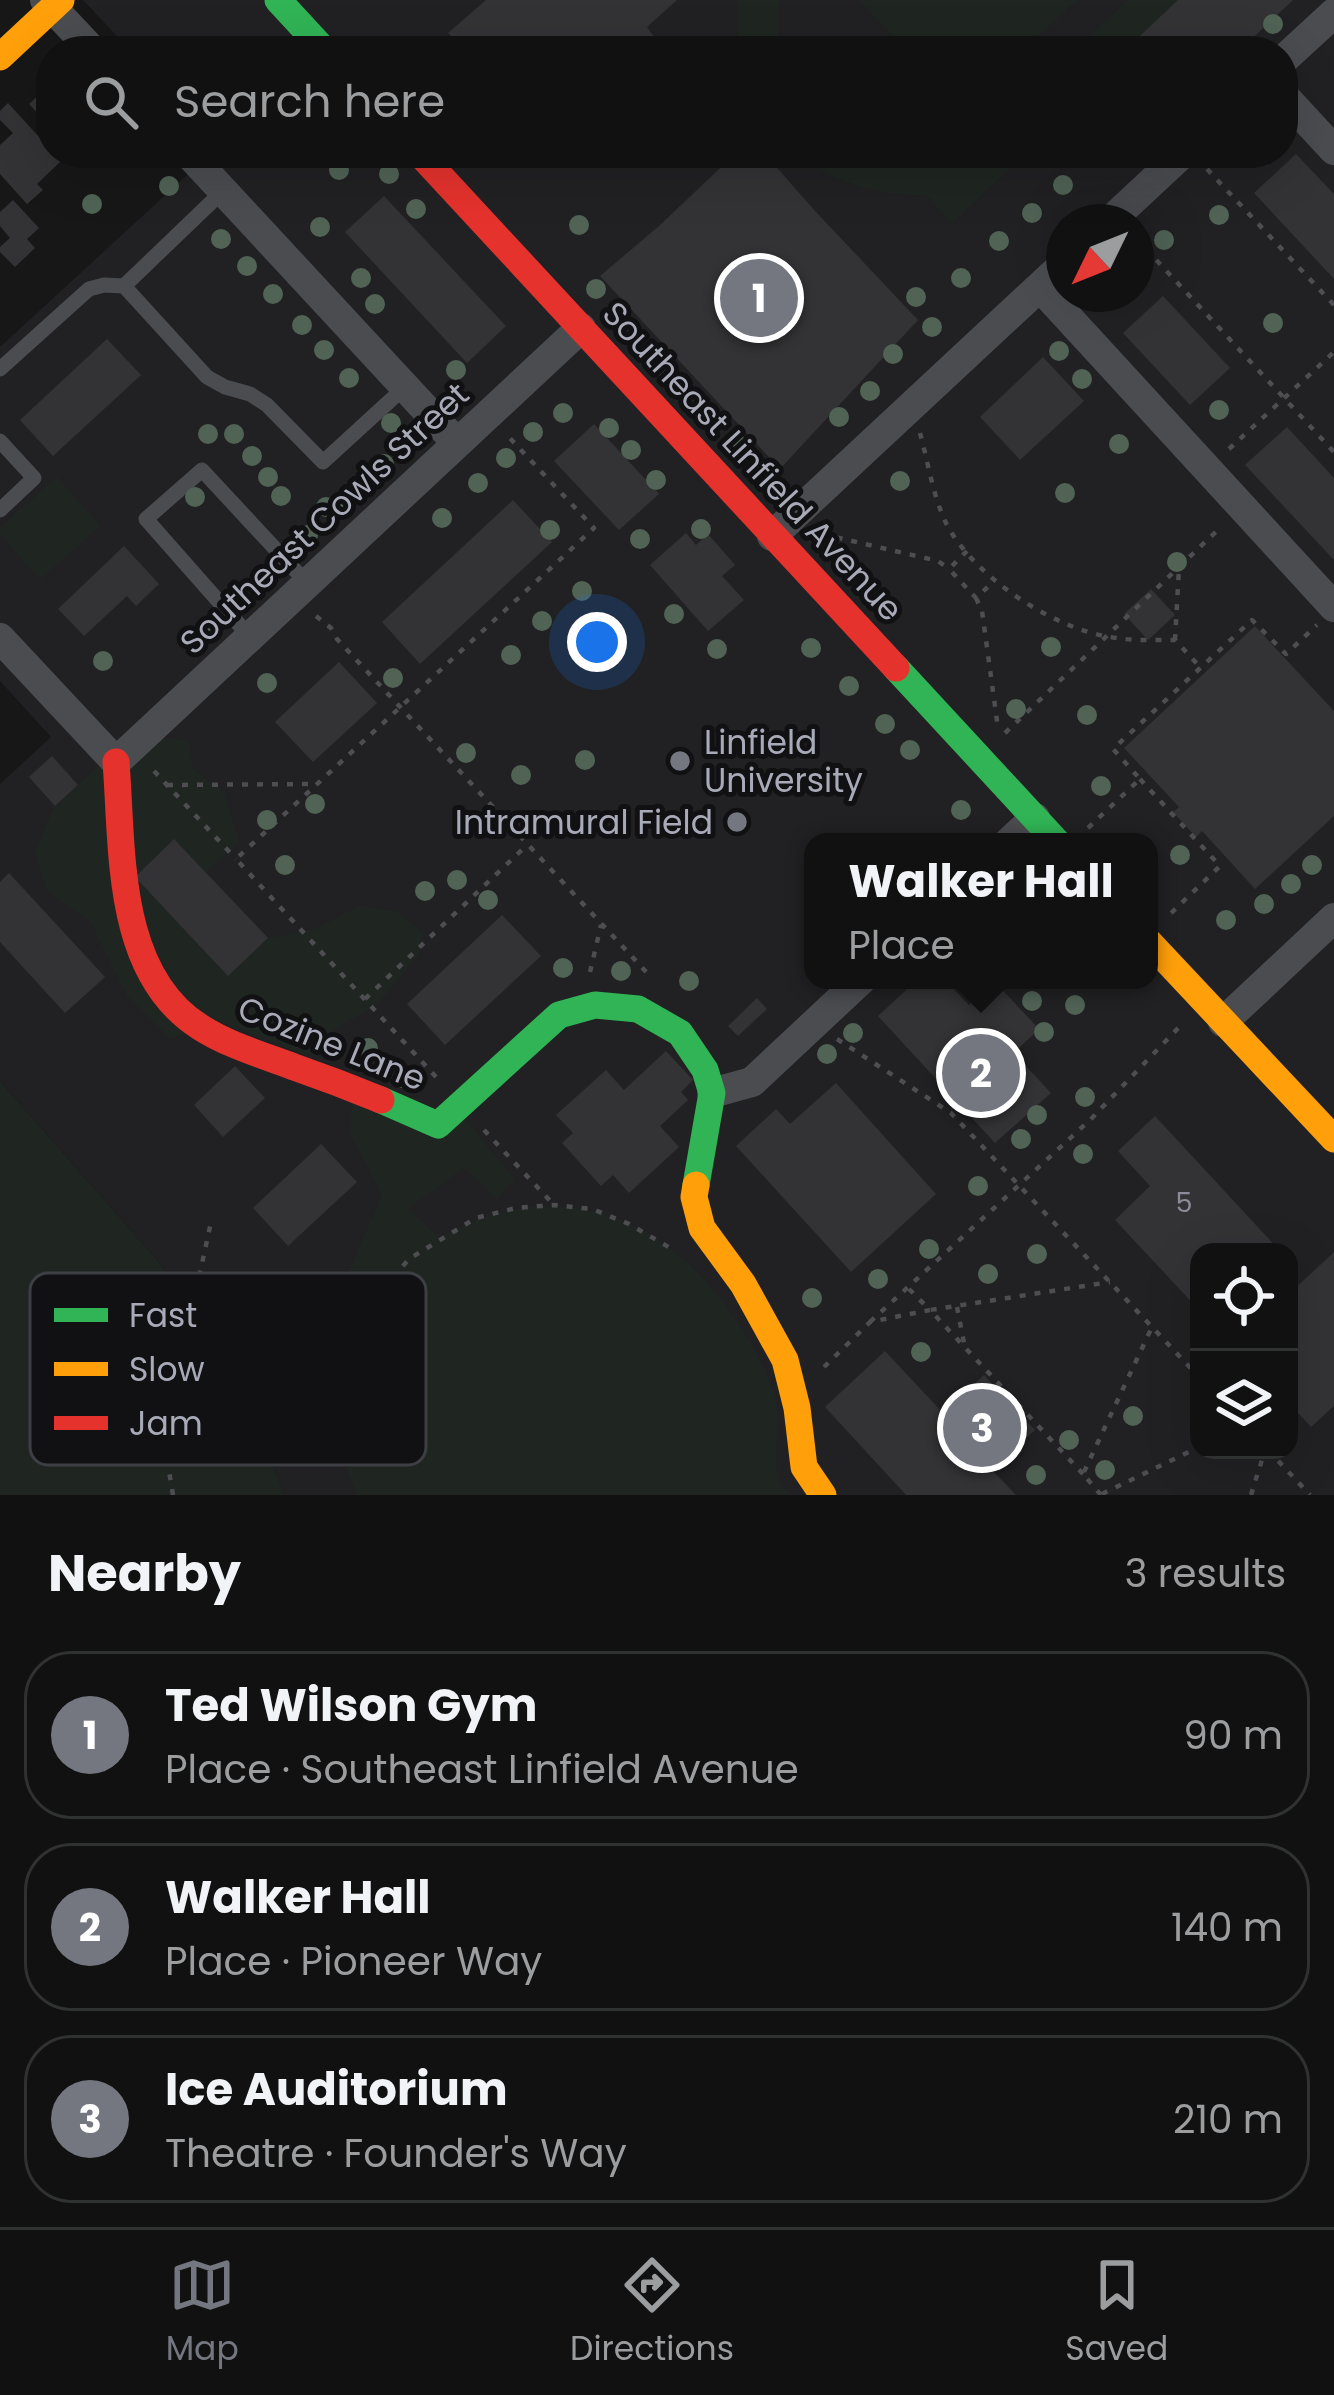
<!DOCTYPE html>
<meta charset="utf-8">
<style>
body{margin:0;font-family:Poppins,sans-serif;background:#1a1a1a;color:#f1f3f6}
.controls{position:absolute;right:36px;bottom:36px;display:grid;overflow:hidden;border-radius:24px;box-shadow:0 12px 48px #0002}
.controls button{width:108px;height:108px;display:grid;place-items:center;padding:0;border:0;border-bottom:3px solid #303131;background:#111;color:#f1f3f6;font:60px sans-serif}
.compass{position:absolute;left:1046px;top:204px;width:108px;height:108px;border-radius:50%;background:#111;box-shadow:0 12px 48px #0002;rotate:227deg}
.you{position:absolute;left:597px;top:642px;width:42px;height:42px;margin:-30px;border:9px solid #fff;border-radius:50%;background:#1a73e8;box-shadow:0 0 0 18px #1a73e833}
.badge{display:grid;place-items:center;width:78px;height:78px;border-radius:50%;background:#757780;color:#fff;font-size:39px;font-weight:700}
.pin{position:absolute;translate:-50% -50%;border:6px solid #fff;box-shadow:0 3px 12px #0006}
.popup{position:absolute;left:804px;top:833px;width:354px;height:156px;box-sizing:border-box;display:grid;place-content:center;border-radius:24px;background:#111;filter:drop-shadow(0 3px 9px #0005);font-size:39px;white-space:nowrap;color:#9c9d9f}
.popup b{font-size:45px;color:#f1f3f6}
.popup::after{content:'';position:absolute;left:50%;top:100%;margin-left:-24px;border:24px solid transparent;border-top-color:#111}
.list{margin:0;padding:0;list-style:none}
h2{display:flex;justify-content:space-between;align-items:center;height:156px;margin:0;padding:0 48px;font-size:51px}
h2 small{font-size:39px;font-weight:400;color:#9c9d9f}
.list li{display:grid;grid-template-columns:78px 1fr auto;gap:36px;align-items:center;box-sizing:border-box;height:168px;margin:0 24px 24px;padding:0 24px;border:3px solid #303131;border-radius:48px}
.list b{display:block;font-size:45px;white-space:nowrap}
.list p{margin:0;font-size:39px;white-space:nowrap;color:#9c9d9f}
.list em{font-size:39px;font-style:normal;color:#9c9d9f}
.icon{flex:none;width:66px;height:66px;fill:none;stroke:currentColor;stroke-width:2;stroke-linecap:round;stroke-linejoin:round}
.map{position:relative;flex:none;width:1334px;height:1495px;overflow:hidden}
.search{position:absolute;background:#111;box-shadow:0 12px 48px #0002;left:36px;right:36px;top:36px;height:132px;display:flex;align-items:center;gap:30px;box-sizing:border-box;padding:0 42px;border-radius:48px;color:#9c9d9f;font-size:45px}
.sheet{height:732px;background:#111}
nav{display:flex;justify-content:space-around;align-items:center;box-sizing:border-box;height:168px;border-top:3px solid #303131;background:#111;font-size:33px;color:#9c9d9f}
nav a{display:grid;justify-items:center;gap:6px}
nav .on{color:#757780}
.map>svg:first-child{display:block}
.built{fill:#212123;fill-rule:evenodd}
.green{fill:#1f2621}
.building{fill:#333335}
.lines{fill:none;stroke-linecap:round;stroke-linejoin:round}
.path{stroke:#4d4d52;stroke-width:4.5;stroke-dasharray:6 9;stroke-linecap:butt}
.lane{stroke:#4b4c50;stroke-width:15}
.street{stroke:#4b4c50;stroke-width:30}
.fast{stroke:#30b455;stroke-width:27}
.slow{stroke:#ff9f0a;stroke-width:27}
.jam{stroke:#e5322d;stroke-width:27}
.tree{fill:#506355}
.poi-dot{fill:#757780;stroke:#111113;stroke-width:4.5}
.labels{text-anchor:middle;stroke-width:10;stroke-linejoin:round;paint-order:stroke}
.number-label{font-size:27px;fill:#8b8c97}
.street-label{font-size:33px;fill:#a8aab8;stroke:#111113}
.poi-label{font-size:33px;fill:#a8aab8;stroke:#111113;text-anchor:start}
.key{fill:#111113;stroke:#3e3f45;stroke-width:3}
.key-label{font-size:33px;fill:#a8aab8}
</style>
<div class="map">
<svg width="1334" height="1495" viewBox="0 0 1334 1495">
<rect width="100%" height="100%" fill="#171717"/>
<path class="built" d="M83,0H1334V1495H284L279,1480L215,1348L158,1261L0,1081V784L51,737L0,681V347L211,153H1283V51H131ZM1064,222H1136V294H1064ZM813,842H1149V980H813ZM1199,1252H1289V1450H1199Z"/>
<g class="green">
<path d="M737,0H779L778,36L781,51H739Z"/>
<path d="M859,0H1077L1022,51H906Z"/>
<path d="M1128,0H1189L1135,51H1074Z"/>
<path d="M798,153H1026L952,223L926,195C879,195 835,185 798,153Z"/>
<path d="M57,477L100,526L40,579L0,534V528Z"/>
<path d="M161,737L188,741L193,769L224,792L239,842L206,872L174,839L135,877L229,975L268,938L315,929L359,906L399,912L423,934L419,954L376,1006L334,1029L307,1056L222,1022L170,1038L126,994L90,921L47,891L35,852L53,810L105,759Z"/>
<path d="M0,1081L158,1261L215,1348L279,1480L284,1495H0Z"/>
<path d="M353,1089L464,1118L515,1179L497,1199L464,1168L408,1209L440,1238C587,1153 715,1249 773,1389C784,1414 771,1455 779,1480C780,1482 788,1493 790,1495H357L333,1432L331,1361L349,1271L382,1195L350,1133Z"/>
</g>
<g class="building">
<path d="M486,0H677L647,27L655,38L641,51H465L448,33Z"/>
<path d="M1178,0H1293L1239,51H1124Z"/>
<path d="M51,84V128L29,104Z"/>
<path d="M8,103L51,150V153L61,161L37,184L43,190L27,204L0,174V145L13,133L0,120V111Z"/>
<path d="M736,153H764L816,212L918,320L780,469L600,276L659,226Z"/>
<path d="M1296,154L1334,194V279L1254,193Z"/>
<path d="M384,196L506,326L467,363L345,232Z"/>
<path d="M13,200L39,228L27,239L35,248L15,267L0,252V247L10,238L0,226V212Z"/>
<path d="M1163,296L1230,368L1190,405L1123,333Z"/>
<path d="M107,339L141,375L53,456L20,420Z"/>
<path d="M1043,357L1084,401L1020,460L980,417Z"/>
<path d="M594,424L659,494L619,530L554,461Z"/>
<path d="M1287,427L1334,478V560L1245,465Z"/>
<path d="M513,500L552,542L420,664L382,622Z"/>
<path d="M686,533L696,545L708,534L735,565L722,576L744,600L708,631L650,565Z"/>
<path d="M124,546L159,584L136,606L127,596L84,636L58,609Z"/>
<path d="M1151,589L1175,615L1148,640L1124,614Z"/>
<path d="M1255,626L1334,711V816L1255,889L1202,831L1196,837L1173,812L1179,807L1124,748Z"/>
<path d="M339,662L377,703L313,762L275,722Z"/>
<path d="M52,756L78,785L55,806L29,777Z"/>
<path d="M174,839L268,938L228,976L135,877Z"/>
<path d="M9,873L105,977L65,1013L0,942V882Z"/>
<path d="M502,915L541,956L445,1045L407,1004Z"/>
<path d="M917,980H945L969,1005L994,981L1039,1029L1014,1053L1051,1093L995,1143L878,1016Z"/>
<path d="M757,998L767,1009L738,1036L728,1026Z"/>
<path d="M666,1051L693,1080L681,1092L688,1100L660,1126L679,1147L629,1193L613,1175L601,1186L562,1143L573,1133L556,1115L606,1070L624,1090Z"/>
<path d="M235,1066L265,1098L223,1137L194,1105Z"/>
<path d="M836,1083L936,1194L851,1272L736,1146L776,1109L790,1124Z"/>
<path d="M1155,1116L1281,1252H1199V1310L1115,1220L1150,1186L1118,1151Z"/>
<path d="M321,1144L357,1182L288,1246L253,1208Z"/>
<path d="M1334,1252V1406L1311,1427L1289,1403V1294Z"/>
<path d="M885,1351L943,1413L984,1375L1035,1430L992,1470L1016,1495H906L825,1407Z"/>
</g>
<g class="lines">
<g class="path">
<path d="M1207,169L1334,305"/>
<path d="M1136,238L1334,452"/>
<path d="M920,433C928,462 933,496 946,523C973,576 1052,628 1110,637C1131,641 1153,640 1175,640L1201,668"/>
<path d="M1229,449L1334,352"/>
<path d="M822,534L938,561L949,569"/>
<path d="M967,551L949,569L976,598L994,581"/>
<path d="M976,598L982,611L998,728"/>
<path d="M316,616L331,628L337,639L650,976"/>
<path d="M1175,640L1179,568"/>
<path d="M1005,733L1222,526"/>
<path d="M154,771L236,859"/>
<path d="M1140,779L1220,866L1167,917"/>
<path d="M167,785L316,784"/>
<path d="M1088,828L1140,779L1113,749L1252,620L1286,654L1317,625"/>
<path d="M590,972L601,925"/>
<path d="M365,999L526,846"/>
<path d="M837,1039L951,1113L1199,1377"/>
<path d="M436,1077L236,859L594,528L506,434"/>
<path d="M484,1130L554,1205"/>
<path d="M909,1289L930,1310"/>
<path d="M957,1307L965,1348"/>
<path d="M870,1322L1091,1119L1182,1024"/>
<path d="M334,1343L356,1330L378,1295L409,1259L476,1218L516,1208L554,1205L592,1209L629,1224L672,1249"/>
<path d="M824,1367L870,1322L930,1310"/>
<path d="M1268,1450L1310,1495"/>
<path d="M1083,1474L930,1310L1110,1282"/>
<path d="M1102,1494L1199,1447"/>
<path d="M173,1495L164,1441L166,1389L182,1356L211,1222"/>
<path d="M1101,1495L1083,1474L1152,1327"/>
<path d="M1251,1495L1265,1450"/>
</g>
<g class="lane">
<path d="M223,191L124,286L207,377L225,387L250,394L267,405L323,462L405,387"/>
<path d="M0,369L89,289L104,285L124,286"/>
<path d="M0,441L34,478L0,510"/>
<path d="M250,637L146,519L202,470L307,583"/>
</g>
<g class="street">
<path d="M45,0L93,51"/>
<path d="M1283,60L1334,13"/>
<path d="M1283,95L1334,150"/>
<path d="M188,153L457,443"/>
<path d="M1109,222L1183,153"/>
<path d="M1040,287L1334,607"/>
<path d="M772,536L1064,264"/>
<path d="M0,638L116,762L581,328"/>
<path d="M1009,842L1035,818"/>
<path d="M1223,1022L1334,918"/>
<path d="M712,1093L752,1082L861,980"/>
</g>
<g class="fast">
<path d="M278,0L325,51"/>
<path d="M896,668L1057,842"/>
<path d="M381,1100L438,1125L559,1015L595,1005L638,1009L680,1033L705,1070L712,1093L696,1185"/>
</g>
<g class="slow">
<path d="M0,57L61,0"/>
<path d="M1149,942L1334,1139"/>
<path d="M696,1185L694,1197L702,1228L743,1284L785,1360L797,1408L804,1467L823,1495"/>
</g>
<g class="jam">
<path d="M419,153L896,668"/>
<path d="M116,762C123,850 115,973 200,1027C228,1045 262,1055 294,1067C323,1077 352,1088 381,1100"/>
</g>
</g>
<g class="tree">
<circle cx="1273" cy="24" r="10"/>
<circle cx="339" cy="170" r="10"/>
<circle cx="389" cy="174" r="10"/>
<circle cx="1063" cy="185" r="10"/>
<circle cx="169" cy="186" r="10"/>
<circle cx="92" cy="204" r="10"/>
<circle cx="416" cy="209" r="10"/>
<circle cx="1032" cy="213" r="10"/>
<circle cx="1219" cy="215" r="10"/>
<circle cx="579" cy="225" r="10"/>
<circle cx="320" cy="227" r="10"/>
<circle cx="221" cy="239" r="10"/>
<circle cx="1164" cy="240" r="10"/>
<circle cx="999" cy="241" r="10"/>
<circle cx="247" cy="266" r="10"/>
<circle cx="361" cy="278" r="10"/>
<circle cx="961" cy="278" r="10"/>
<circle cx="596" cy="289" r="10"/>
<circle cx="273" cy="294" r="10"/>
<circle cx="916" cy="297" r="10"/>
<circle cx="375" cy="304" r="10"/>
<circle cx="1273" cy="323" r="10"/>
<circle cx="302" cy="325" r="10"/>
<circle cx="932" cy="327" r="10"/>
<circle cx="324" cy="350" r="10"/>
<circle cx="1059" cy="351" r="10"/>
<circle cx="893" cy="354" r="10"/>
<circle cx="456" cy="370" r="10"/>
<circle cx="667" cy="370" r="10"/>
<circle cx="349" cy="378" r="10"/>
<circle cx="1082" cy="379" r="10"/>
<circle cx="870" cy="391" r="10"/>
<circle cx="1219" cy="410" r="10"/>
<circle cx="563" cy="413" r="10"/>
<circle cx="839" cy="417" r="10"/>
<circle cx="391" cy="423" r="10"/>
<circle cx="609" cy="428" r="10"/>
<circle cx="533" cy="432" r="10"/>
<circle cx="208" cy="434" r="10"/>
<circle cx="234" cy="434" r="10"/>
<circle cx="735" cy="442" r="10"/>
<circle cx="1119" cy="444" r="10"/>
<circle cx="631" cy="450" r="10"/>
<circle cx="252" cy="456" r="10"/>
<circle cx="506" cy="458" r="10"/>
<circle cx="384" cy="464" r="10"/>
<circle cx="767" cy="474" r="10"/>
<circle cx="268" cy="477" r="10"/>
<circle cx="368" cy="479" r="10"/>
<circle cx="656" cy="480" r="10"/>
<circle cx="900" cy="481" r="10"/>
<circle cx="478" cy="483" r="10"/>
<circle cx="1065" cy="493" r="10"/>
<circle cx="281" cy="496" r="10"/>
<circle cx="195" cy="497" r="10"/>
<circle cx="346" cy="500" r="10"/>
<circle cx="326" cy="507" r="10"/>
<circle cx="442" cy="518" r="10"/>
<circle cx="701" cy="529" r="10"/>
<circle cx="550" cy="530" r="10"/>
<circle cx="308" cy="535" r="10"/>
<circle cx="640" cy="539" r="10"/>
<circle cx="1177" cy="562" r="10"/>
<circle cx="266" cy="575" r="10"/>
<circle cx="582" cy="591" r="10"/>
<circle cx="241" cy="596" r="10"/>
<circle cx="674" cy="614" r="10"/>
<circle cx="542" cy="621" r="10"/>
<circle cx="204" cy="634" r="10"/>
<circle cx="1051" cy="647" r="10"/>
<circle cx="811" cy="648" r="10"/>
<circle cx="717" cy="649" r="10"/>
<circle cx="511" cy="655" r="10"/>
<circle cx="103" cy="661" r="10"/>
<circle cx="393" cy="678" r="10"/>
<circle cx="267" cy="683" r="10"/>
<circle cx="849" cy="686" r="10"/>
<circle cx="1016" cy="709" r="10"/>
<circle cx="1087" cy="715" r="10"/>
<circle cx="885" cy="724" r="10"/>
<circle cx="910" cy="750" r="10"/>
<circle cx="466" cy="753" r="10"/>
<circle cx="585" cy="760" r="10"/>
<circle cx="521" cy="775" r="10"/>
<circle cx="1101" cy="786" r="10"/>
<circle cx="315" cy="804" r="10"/>
<circle cx="961" cy="810" r="10"/>
<circle cx="267" cy="820" r="10"/>
<circle cx="565" cy="826" r="10"/>
<circle cx="1180" cy="855" r="10"/>
<circle cx="285" cy="865" r="10"/>
<circle cx="1312" cy="865" r="10"/>
<circle cx="457" cy="880" r="10"/>
<circle cx="1291" cy="884" r="10"/>
<circle cx="425" cy="891" r="10"/>
<circle cx="488" cy="900" r="10"/>
<circle cx="1264" cy="904" r="10"/>
<circle cx="1226" cy="920" r="10"/>
<circle cx="563" cy="968" r="10"/>
<circle cx="621" cy="971" r="10"/>
<circle cx="689" cy="981" r="10"/>
<circle cx="1032" cy="1001" r="10"/>
<circle cx="1075" cy="1005" r="10"/>
<circle cx="1044" cy="1032" r="10"/>
<circle cx="853" cy="1033" r="10"/>
<circle cx="368" cy="1048" r="10"/>
<circle cx="827" cy="1054" r="10"/>
<circle cx="401" cy="1078" r="10"/>
<circle cx="1085" cy="1097" r="10"/>
<circle cx="1037" cy="1115" r="10"/>
<circle cx="1021" cy="1139" r="10"/>
<circle cx="1083" cy="1154" r="10"/>
<circle cx="978" cy="1186" r="10"/>
<circle cx="929" cy="1249" r="10"/>
<circle cx="1037" cy="1254" r="10"/>
<circle cx="988" cy="1274" r="10"/>
<circle cx="878" cy="1279" r="10"/>
<circle cx="812" cy="1298" r="10"/>
<circle cx="921" cy="1352" r="10"/>
<circle cx="1133" cy="1416" r="10"/>
<circle cx="1069" cy="1440" r="10"/>
<circle cx="1105" cy="1470" r="10"/>
<circle cx="1036" cy="1475" r="10"/>
</g>
<g class="poi-dot">
<circle cx="680" cy="761" r="12"/>
<circle cx="737" cy="822" r="12"/>
</g>
<g class="labels">
<g class="number-label">
<text x="1184" y="1212">5</text>
</g>
<g class="street-label">
<text transform="translate(753 461) rotate(47)" y="12">Southeast Linfield Avenue</text>
<text transform="translate(324 518) rotate(-43)" y="12">Southeast Cowls Street</text>
<text transform="translate(332 1043) rotate(22)" y="12">Cozine Lane</text>
</g>
<g class="poi-label">
<text x="704" y="754">Linfield<tspan x="704" dy="38">University</tspan></text>
<text x="713" y="834" text-anchor="end">Intramural Field</text>
</g>
</g>
<rect x="30" y="1273" width="396" height="192" rx="18" class="key"/>
<rect x="54" y="1308" width="54" height="14" fill="#30b455"/>
<rect x="54" y="1362" width="54" height="14" fill="#ff9f0a"/>
<rect x="54" y="1416" width="54" height="14" fill="#e5322d"/>
<g class="key-label">
<text x="129" y="1327">Fast</text>
<text x="129" y="1381">Slow</text>
<text x="129" y="1435">Jam</text>
</g>
</svg>
<div class="controls">
<button><svg class="icon" aria-label="locate" viewBox="0 0 24 24"><circle cx="12" cy="12" r="6"/><path d="M12 2v4M12 18v4M2 12h4M18 12h4"/></svg></button>
<button><svg class="icon" aria-label="layers" viewBox="0 0 24 24"><path d="M12 4l9 5-9 5-9-5zM3 14l9 5 9-5"/></svg></button>
</div>
<svg class="compass" viewBox="-18 -18 36 36"><path d="M0-13l5 13h-10z" fill="#e53935"/><path d="M0 13l5-13h-10z" fill="#9c9d9f"/></svg>
<div class="you"></div>
<div class="pin badge" style="left:759px;top:298px">1</div>
<div class="pin badge" style="left:981px;top:1073px">2</div>
<div class="popup"><b>Walker Hall</b>Place</div>
<div class="pin badge" style="left:982px;top:1428px">3</div>
<div class="search"><svg class="icon" aria-label="search" viewBox="0 0 24 24"><circle cx="10" cy="10" r="6"/><path d="M15 15l6 6"/></svg>Search here</div>
</div>
<section class="sheet">
<h2>Nearby<small>3 results</small></h2>
<ul class="list">
<li><span class="badge">1</span><div><b>Ted Wilson Gym</b><p>Place · Southeast Linfield Avenue</p></div><em>90 m</em></li>
<li><span class="badge">2</span><div><b>Walker Hall</b><p>Place · Pioneer Way</p></div><em>140 m</em></li>
<li><span class="badge">3</span><div><b>Ice Auditorium</b><p>Theatre · Founder's Way</p></div><em>210 m</em></li>
</ul>
</section>
<nav>
<a class="on"><svg class="icon" aria-label="map" viewBox="0 0 24 24"><path d="M3 6l6-2 6 2 6-2v14l-6 2-6-2-6 2zM9 4v14M15 6v14"/></svg>Map</a>
<a><svg class="icon" aria-label="directions" viewBox="0 0 24 24"><path d="M12 3l9 9-9 9-9-9zM9 14v-3h6M13 9l2 2-2 2"/></svg>Directions</a>
<a><svg class="icon" aria-label="saved" viewBox="0 0 24 24"><path d="M7 4h10v16l-5-4-5 4z"/></svg>Saved</a>
</nav>
